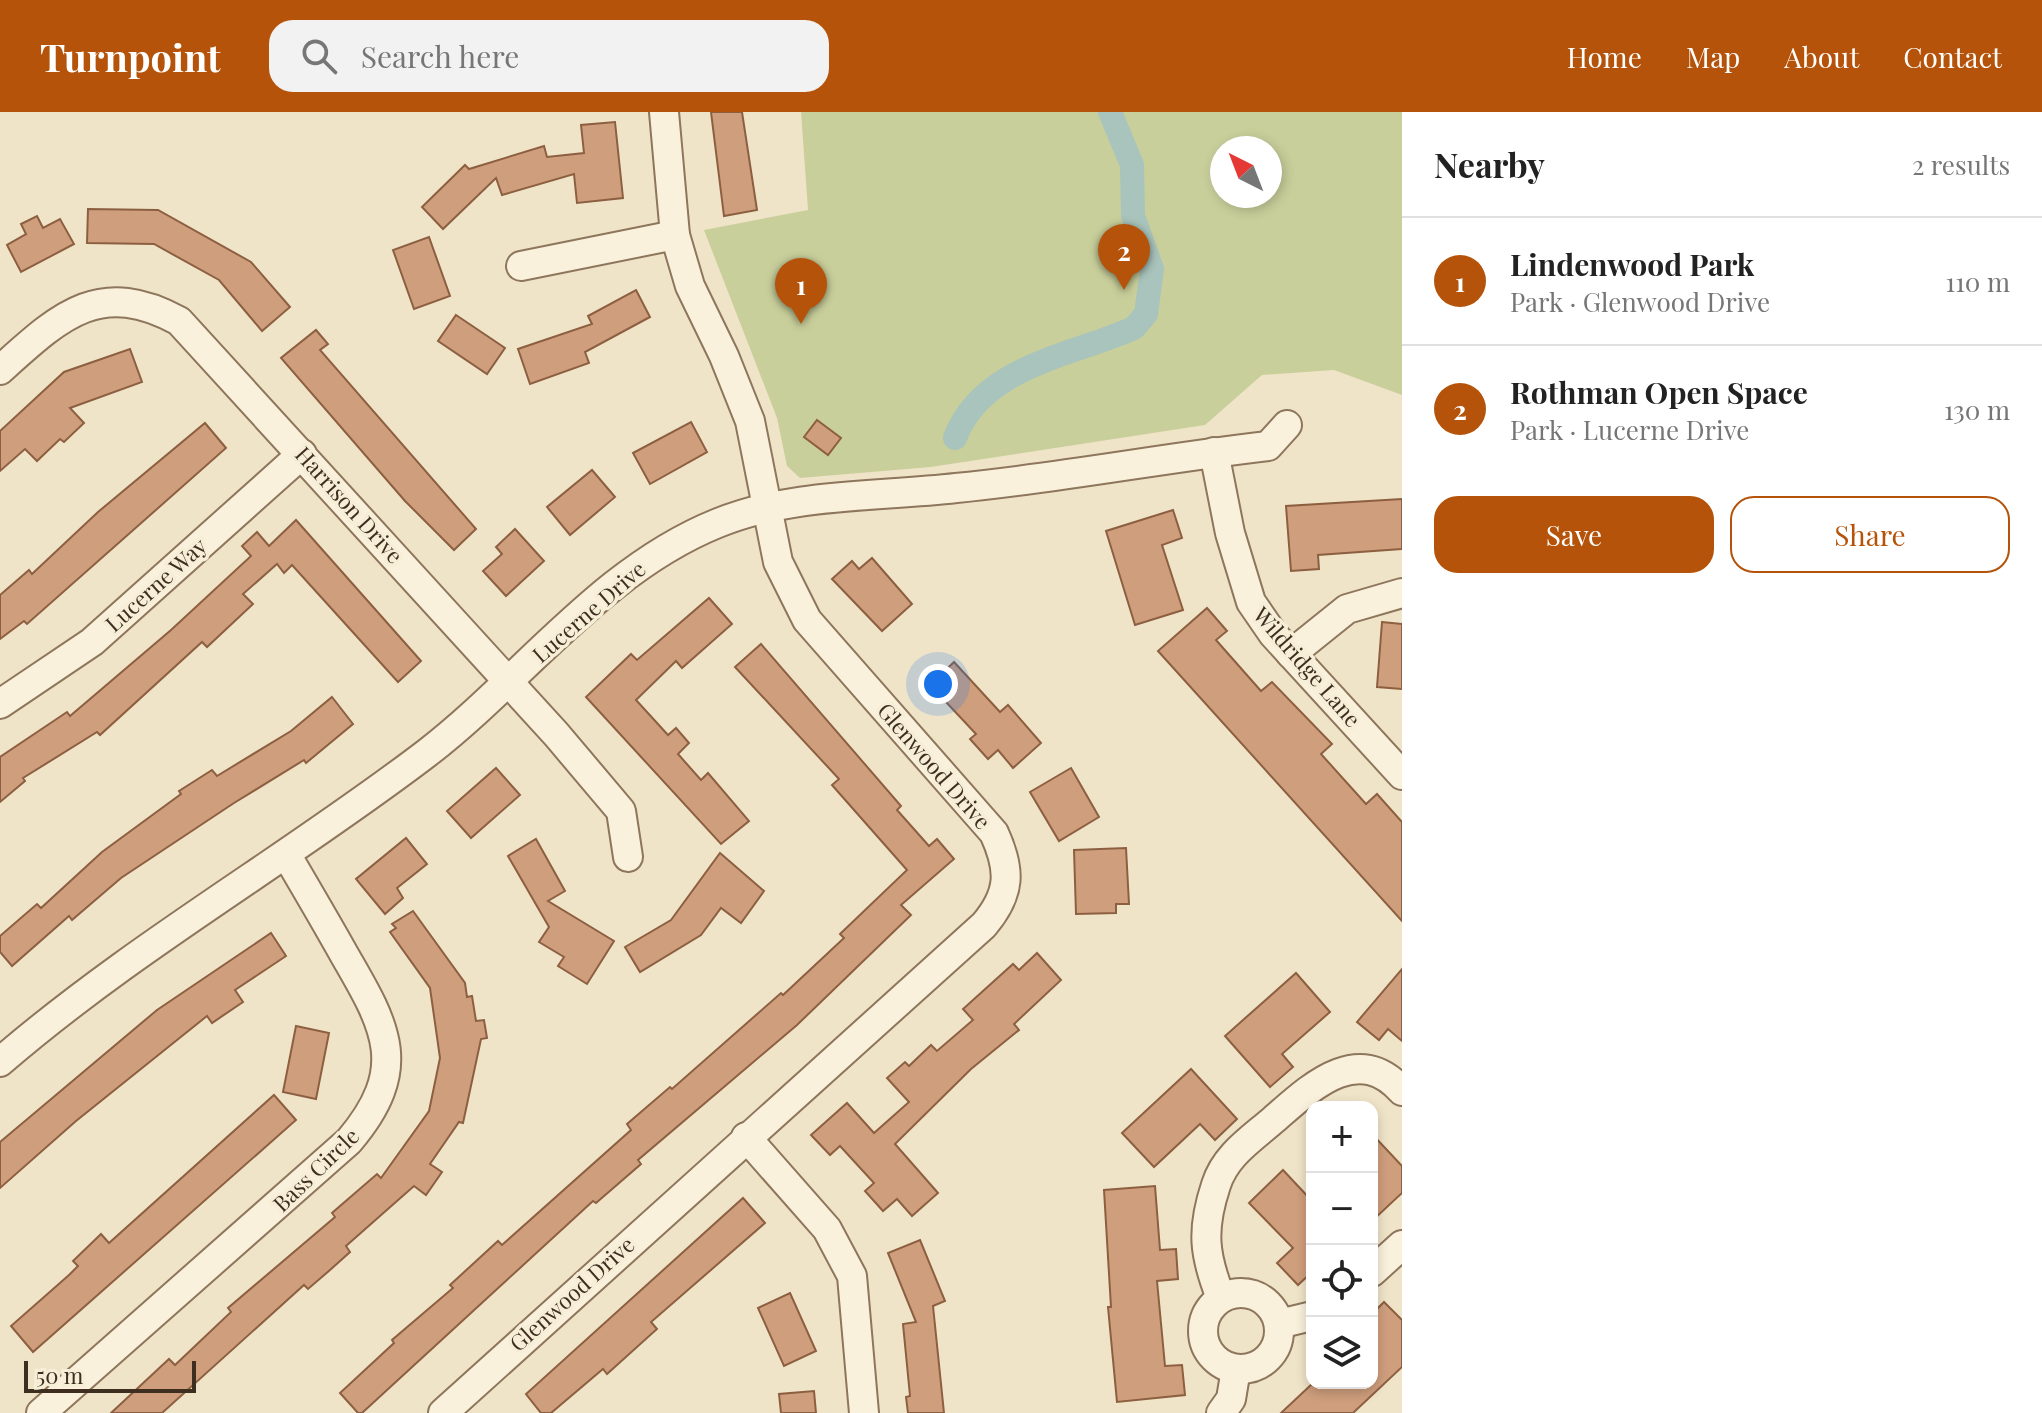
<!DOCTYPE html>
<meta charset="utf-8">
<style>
body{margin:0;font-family:"Playfair Display",serif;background:#f2f2f2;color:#222}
.controls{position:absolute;right:24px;bottom:24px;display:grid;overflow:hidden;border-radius:16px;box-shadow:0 4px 12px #0003}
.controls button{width:72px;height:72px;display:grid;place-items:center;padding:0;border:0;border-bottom:2px solid #e0e0e0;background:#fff;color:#222;font:40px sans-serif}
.compass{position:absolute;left:1210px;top:24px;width:72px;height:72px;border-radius:50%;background:#fff;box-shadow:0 4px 12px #0003;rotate:318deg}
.scale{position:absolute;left:24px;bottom:20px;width:172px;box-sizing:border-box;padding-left:8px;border:4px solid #3d2e20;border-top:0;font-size:22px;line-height:28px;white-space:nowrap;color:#3d2e20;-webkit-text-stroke:6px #f7eed8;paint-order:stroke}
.you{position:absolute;left:938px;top:572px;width:28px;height:28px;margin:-20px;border:6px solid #fff;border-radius:50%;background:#1a73e8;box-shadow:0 0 0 12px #1a73e833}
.badge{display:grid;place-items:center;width:52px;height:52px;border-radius:50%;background:#b45309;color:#fff;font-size:26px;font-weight:700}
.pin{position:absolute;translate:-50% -66px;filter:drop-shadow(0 2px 4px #0008)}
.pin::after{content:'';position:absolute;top:42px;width:28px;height:24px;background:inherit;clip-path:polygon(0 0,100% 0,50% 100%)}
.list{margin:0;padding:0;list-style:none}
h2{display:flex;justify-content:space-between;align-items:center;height:104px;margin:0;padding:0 32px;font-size:34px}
h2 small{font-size:26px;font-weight:400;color:#767676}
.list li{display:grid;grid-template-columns:52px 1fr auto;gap:24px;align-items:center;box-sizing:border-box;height:128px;padding:0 32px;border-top:2px solid #e0e0e0}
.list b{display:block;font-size:30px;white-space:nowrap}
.list p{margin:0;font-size:26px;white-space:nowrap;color:#767676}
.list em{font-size:26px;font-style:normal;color:#767676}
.actions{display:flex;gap:16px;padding:24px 32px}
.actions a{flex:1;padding:18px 0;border:2px solid #b45309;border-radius:24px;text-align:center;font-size:28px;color:#b45309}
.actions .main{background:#b45309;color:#fff}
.icon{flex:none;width:44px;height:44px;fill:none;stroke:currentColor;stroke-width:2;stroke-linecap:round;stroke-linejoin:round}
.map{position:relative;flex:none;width:1402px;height:1301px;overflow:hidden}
header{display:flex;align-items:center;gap:48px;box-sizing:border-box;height:112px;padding:0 40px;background:#b45309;color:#fff}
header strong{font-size:38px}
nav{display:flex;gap:44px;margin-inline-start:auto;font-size:28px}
.search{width:560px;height:72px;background:#f2f2f2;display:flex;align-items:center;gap:20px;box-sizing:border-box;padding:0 28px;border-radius:24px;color:#767676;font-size:30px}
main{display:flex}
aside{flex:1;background:#fff}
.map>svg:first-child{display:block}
.green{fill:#c9cf9b;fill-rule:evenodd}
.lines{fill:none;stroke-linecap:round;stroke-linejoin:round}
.canal{stroke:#a9c4bc;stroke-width:24}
.building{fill:#cf9f7d;stroke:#8d5f41;stroke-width:2}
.minor-casing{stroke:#8d765c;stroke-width:32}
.minor{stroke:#faf1dc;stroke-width:28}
.labels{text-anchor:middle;stroke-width:7;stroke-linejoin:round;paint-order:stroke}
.street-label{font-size:22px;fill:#3d2e20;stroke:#f7eed8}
</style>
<header>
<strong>Turnpoint</strong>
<div class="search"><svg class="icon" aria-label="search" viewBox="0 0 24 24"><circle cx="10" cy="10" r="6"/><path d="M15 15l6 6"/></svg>Search here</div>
<nav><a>Home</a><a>Map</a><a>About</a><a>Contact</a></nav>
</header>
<main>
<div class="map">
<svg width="1402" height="1301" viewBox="0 0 1402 1301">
<rect width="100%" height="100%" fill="#f0e4c8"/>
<path class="green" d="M801,0H1402V283L1334,258L1262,263L1205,313L931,355L800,366L787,354L777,306L704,118L808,98ZM1222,36H1270V84H1222Z"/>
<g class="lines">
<path class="canal" d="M955,326C982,254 1071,244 1134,216L1146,202L1152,157L1133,104L1132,53L1110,0"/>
</g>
<g class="building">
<path d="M711,0H742L757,98L724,104Z"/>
<path d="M615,10L623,86L577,91L574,62L502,83L496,66L443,117L422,95L465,53L469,57L544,34L547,45L584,41L581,13Z"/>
<path d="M88,97L158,98L251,150L290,195L262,219L219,168L154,132L87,131Z"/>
<path d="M37,104L43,116L60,107L74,132L21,160L7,133L26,122L21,112Z"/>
<path d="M429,125L450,184L414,197L393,138Z"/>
<path d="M636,178L650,205L585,240L589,251L530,272L518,237L592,212L588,204Z"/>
<path d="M456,203L505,236L487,262L438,229Z"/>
<path d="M316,218L328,232L320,238L476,417L454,438L405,389L281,246Z"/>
<path d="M130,237L142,270L70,296L84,311L64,330L60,327L37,349L25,337L0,359V319L64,260Z"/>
<path d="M817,308L841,326L828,343L804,325Z"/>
<path d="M691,310L707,340L650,372L633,341Z"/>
<path d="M205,311L226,336L27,512L24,509L0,527V483L29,458L32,462L98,400Z"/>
<path d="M592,358L615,385L570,423L547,395Z"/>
<path d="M1402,387V437L1318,443L1319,457L1291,459L1286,394Z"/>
<path d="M1173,398L1182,426L1162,433L1183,498L1135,513L1106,419Z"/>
<path d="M296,408L421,549L398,570L292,453L284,461L277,452L243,482L253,492L207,535L202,530L100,623L97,620L23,666L25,669L0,690V645L67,600L70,604L171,518L251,444L242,434L257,420L269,434Z"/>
<path d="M515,417L544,449L506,484L483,459L502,442L496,435Z"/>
<path d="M872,446L912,492L882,519L832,467L852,449L859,457Z"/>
<path d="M709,486L732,512L682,556L676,549L636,588L668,623L676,616L689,631L678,642L701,668L708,661L749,709L721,732L586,585L631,542L637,548Z"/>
<path d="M1207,496L1227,519L1216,528L1261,579L1272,570L1332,632L1321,642L1366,692L1377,682L1402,710V809L1158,539Z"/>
<path d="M1382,510L1402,512V577L1377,575Z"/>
<path d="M761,532L901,694L897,698L929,734L937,727L954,747L901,793L911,803L797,913L638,1048L641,1052L596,1091L593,1089L362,1301H358L340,1281L394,1231L392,1228L453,1176L450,1173L498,1129L502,1133L631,1018L627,1012L670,975L672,977L781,881L783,883L844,826L840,822L907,758L832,673L839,667L735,555Z"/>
<path d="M954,550L1000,600L1008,593L1041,631L1013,656L998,638L988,647L970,627L976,622L930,573Z"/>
<path d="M332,585L353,612L306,651L304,648L234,691L121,766L72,808L69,804L12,854L0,840V824L37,792L41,796L102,740L181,682L179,679L212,658L217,664L291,619Z"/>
<path d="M496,656L520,683L471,726L447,699Z"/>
<path d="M1071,656L1099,705L1059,729L1030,680Z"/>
<path d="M406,726L427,752L397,776L403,786L385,802L356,767Z"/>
<path d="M536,727L565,779L548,789L614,829L587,872L558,854L564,845L539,830L549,815L508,744Z"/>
<path d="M1126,736L1129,792H1116V801L1076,802L1074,738Z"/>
<path d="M720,741L764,779L741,811L721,796L701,823L640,860L625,835L671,808Z"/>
<path d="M413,799L465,871L467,885L472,884L476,909L484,908L487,926L481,927L463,1011L459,1010L430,1052L442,1060L426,1083L414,1074L346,1134L350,1140L330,1158L308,1177L304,1173L162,1301H111L169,1247L175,1253L231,1200L228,1196L335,1105L332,1101L377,1062L381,1066L429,999L440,946L430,876L390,820L396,816L392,812Z"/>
<path d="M271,821L286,844L235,878L243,890L212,911L207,904L76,1009L0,1076V1030L157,898Z"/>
<path d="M1037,841L1061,868L1014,912L1019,918L971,957L895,1032L938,1081L912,1104L897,1087L883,1099L865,1079L874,1071L840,1034L830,1043L811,1023L847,991L874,1021L909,990L887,966L905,950L909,954L931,933L937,939L973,908L963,897L1013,852L1019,858Z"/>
<path d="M1402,857V929L1388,917L1379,928L1357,910Z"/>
<path d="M1296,861L1330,900L1282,942L1293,955L1270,975L1225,924Z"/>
<path d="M296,914L329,921L316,987L283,980Z"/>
<path d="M1191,957L1237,1007L1215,1028L1200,1012L1154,1055L1122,1021Z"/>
<path d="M274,983L296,1008L33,1240L11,1214L69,1163L78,1154L73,1149L101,1122L109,1131Z"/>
<path d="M1372,1022L1402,1054V1081L1372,1109Z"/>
<path d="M1283,1058L1312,1089V1160L1298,1173L1277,1151L1293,1136L1249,1091Z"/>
<path d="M1155,1074L1160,1138L1176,1137L1178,1167L1157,1169L1165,1254L1182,1253L1185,1283L1117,1290L1108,1195H1111L1104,1078Z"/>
<path d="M743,1086L765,1111L651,1210L657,1217L607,1262L603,1257L551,1301H541L526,1282Z"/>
<path d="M920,1128L945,1189L933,1194L944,1301H908L906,1285L910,1284L903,1212L916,1210L888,1141Z"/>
<path d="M790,1181L816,1239L784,1254L758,1196Z"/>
<path d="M1384,1190L1402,1208V1255L1353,1301H1281L1313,1271H1372V1202Z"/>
<path d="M814,1279L816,1301H781L779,1282Z"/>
</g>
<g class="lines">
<defs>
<g id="minor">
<path d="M521,154L675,123"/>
<path d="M0,258C59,205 99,165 179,209L556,622L621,699L628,745"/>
<path d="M1214,340L1230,421L1251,490L1273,522L1402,663"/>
<path d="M1291,542L1347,497L1402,481"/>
<path d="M0,592L92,530L302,342"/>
<path d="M0,950C133,835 287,748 427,641C524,566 601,458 718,411C791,381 877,385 956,376C1060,366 1163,346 1268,334L1287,313"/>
<path d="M746,1025L827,1117L852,1164L864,1301"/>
<path d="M1372,1160L1402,1133"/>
<circle cx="1241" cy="1219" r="38"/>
<path d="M1221,1186C1204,1143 1201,1118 1216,1073C1225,1044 1250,1028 1272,1009C1308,978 1357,928 1402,979"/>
<path d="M1279,1212L1312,1204"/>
<path d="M41,1301L349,1029C410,957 387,916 345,844C326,810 306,776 286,742"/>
<path d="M443,1301L984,813C1011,781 1011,758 994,721L807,508L778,450L750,309L724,244L690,174L675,123L664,0"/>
<path d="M1221,1301L1231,1287L1236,1257"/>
</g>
</defs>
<use href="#minor" class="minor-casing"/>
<use href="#minor" class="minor"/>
</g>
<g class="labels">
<g class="street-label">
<text transform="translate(349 393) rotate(48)" y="8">Harrison Drive</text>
<text transform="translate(156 473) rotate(-42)" y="8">Lucerne Way</text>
<text transform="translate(589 500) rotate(-41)" y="8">Lucerne Drive</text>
<text transform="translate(1307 555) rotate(49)" y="8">Wildridge Lane</text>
<text transform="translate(934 654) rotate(49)" y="8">Glenwood Drive</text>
<text transform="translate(316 1058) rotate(-44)" y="8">Bass Circle</text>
<text transform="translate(572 1182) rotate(-42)" y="8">Glenwood Drive</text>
</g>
</g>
</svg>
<div class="controls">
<button>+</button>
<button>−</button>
<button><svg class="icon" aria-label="locate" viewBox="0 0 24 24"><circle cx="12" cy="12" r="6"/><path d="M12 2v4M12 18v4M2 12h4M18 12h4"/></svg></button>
<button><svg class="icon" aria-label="layers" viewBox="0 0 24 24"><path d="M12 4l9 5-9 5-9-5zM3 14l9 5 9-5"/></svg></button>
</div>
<svg class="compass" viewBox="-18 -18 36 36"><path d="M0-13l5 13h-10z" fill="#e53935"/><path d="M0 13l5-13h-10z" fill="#767676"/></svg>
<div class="scale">50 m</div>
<div class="you"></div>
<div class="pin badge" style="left:801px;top:212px">1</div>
<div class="pin badge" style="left:1124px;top:178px">2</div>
</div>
<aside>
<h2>Nearby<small>2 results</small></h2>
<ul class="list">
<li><span class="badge">1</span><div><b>Lindenwood Park</b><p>Park · Glenwood Drive</p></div><em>110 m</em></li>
<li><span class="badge">2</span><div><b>Rothman Open Space</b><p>Park · Lucerne Drive</p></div><em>130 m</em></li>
</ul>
<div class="actions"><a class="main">Save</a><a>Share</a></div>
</aside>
</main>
